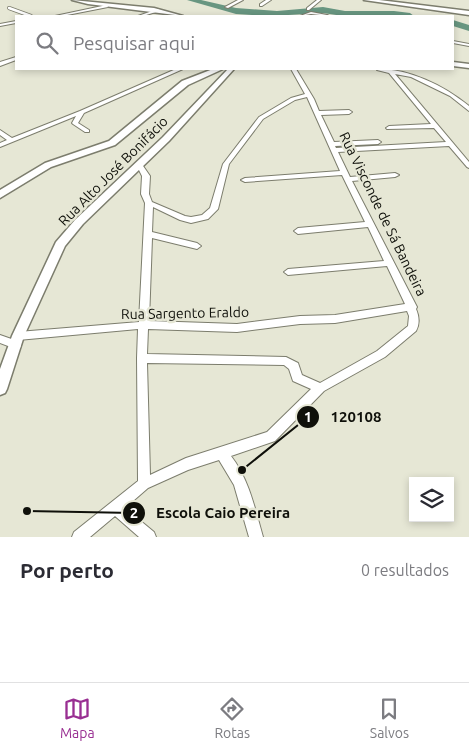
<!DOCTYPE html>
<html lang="pt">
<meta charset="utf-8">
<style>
body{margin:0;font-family:Ubuntu,sans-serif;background:#f2f2f3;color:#2b2b33}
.controls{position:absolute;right:15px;bottom:15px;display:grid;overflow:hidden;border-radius:0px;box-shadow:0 2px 8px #0003}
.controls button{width:45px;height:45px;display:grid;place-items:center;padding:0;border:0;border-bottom:1px solid #e1e1e2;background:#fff;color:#2b2b33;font:25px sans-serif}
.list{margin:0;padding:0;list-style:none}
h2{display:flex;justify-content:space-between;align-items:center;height:65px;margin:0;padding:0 20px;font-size:21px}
h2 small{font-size:16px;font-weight:400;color:#7c7c81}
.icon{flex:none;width:28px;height:28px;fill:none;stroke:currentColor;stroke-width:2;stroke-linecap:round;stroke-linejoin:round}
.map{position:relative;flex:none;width:469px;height:537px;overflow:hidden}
.search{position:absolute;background:#fff;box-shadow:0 2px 8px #0003;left:15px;right:15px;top:15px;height:55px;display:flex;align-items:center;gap:12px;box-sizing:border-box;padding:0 18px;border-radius:0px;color:#7c7c81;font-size:19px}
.sheet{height:145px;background:#fff}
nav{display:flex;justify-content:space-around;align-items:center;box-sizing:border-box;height:70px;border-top:1px solid #e1e1e2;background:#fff;font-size:14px;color:#7c7c81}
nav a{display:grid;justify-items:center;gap:2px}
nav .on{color:#992f92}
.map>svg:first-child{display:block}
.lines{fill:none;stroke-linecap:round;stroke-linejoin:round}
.river{fill:#689681;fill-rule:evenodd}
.service-casing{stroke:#7c7d6d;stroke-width:4}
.minor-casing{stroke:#7c7d6d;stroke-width:2}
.tertiary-casing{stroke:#7c7d6d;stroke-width:3}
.secondary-casing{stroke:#7c7d6d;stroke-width:3}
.service{stroke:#fff;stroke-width:2.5}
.minor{fill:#fff;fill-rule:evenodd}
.tertiary{fill:#fff;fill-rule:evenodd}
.secondary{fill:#fff;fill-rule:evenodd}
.labels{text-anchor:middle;stroke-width:5;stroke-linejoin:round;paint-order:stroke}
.street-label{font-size:14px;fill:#0f100a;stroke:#e6e7d5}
.leader{fill:none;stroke:#0f100a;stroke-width:2}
.callout-dot{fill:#0f100a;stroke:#e6e7d5;stroke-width:2}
.mark-label{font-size:15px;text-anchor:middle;font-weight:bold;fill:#fff}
.callout-label{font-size:15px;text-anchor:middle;font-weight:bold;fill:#0f100a;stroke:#e6e7d5;stroke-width:5;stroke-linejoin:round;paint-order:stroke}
</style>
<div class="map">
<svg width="469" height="537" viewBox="0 0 469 537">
<rect width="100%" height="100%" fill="#e6e7d5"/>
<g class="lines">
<g class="river">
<path d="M187,0H201L236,8L277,11L323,7L345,11H394L410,13L414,16H343L323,13L271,16L236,14Z"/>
<path d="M453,20L469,25V31L453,26Z"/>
</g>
<defs>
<path id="service" d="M9,8L31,16"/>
<g id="minor">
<path d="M238,0H243L228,8L225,7Z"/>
<path d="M266,0H271L262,6H260V4Z"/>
<path d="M317,0H321L309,10H307V8Z"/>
<path d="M107,5L108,7L62,16H55Z"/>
<path d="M158,9L159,11L143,16H138Z"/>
<path d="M311,12L327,15L329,16L311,14L300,16Z"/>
<path d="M16,21V23L0,26V24Z"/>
<path d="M453,41L469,44V46L453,43Z"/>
<path d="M16,57V60L0,66V62Z"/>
<path d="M176,69H183L84,113L78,123L89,130V132H85L73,124L72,123L76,116L0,147V143L7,140L0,135V130L12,138L80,111Z"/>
<path d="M291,69H296L314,99L319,111L349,110L352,112L349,114L321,115L334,142L378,140L381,142L378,144L335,146L336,148L446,142L434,128L387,129L386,128L389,126L431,124L389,73L377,70V69C410,69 443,85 469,106V111L450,96L411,77L395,74L469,162V168L467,167L449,146L338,152L350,177L395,173L399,175L395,177L352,181L417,307L416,309C419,316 420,324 416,331L385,357L324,391L275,441L231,456C249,479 255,509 263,537H249L234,485L219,460L188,470L148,488L125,508L154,532L156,537H139L115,516L90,537H72L74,532L138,481L137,358L138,329L18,340L14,339L13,336L14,333L18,332L139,322L145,203L141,194L142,176L136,164L137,163H141L150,176L149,194L152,202L185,216L191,217L202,215L210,208L223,164L259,117L291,98L305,94ZM307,97L340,171L245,178L241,180L245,182L342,175L365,222L298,228L294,231L298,234L368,227L384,261L288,269L284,272L288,275L387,266L405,304L335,315L300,316L237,324L149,321L152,238L197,249L201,246L197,243L152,232L153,207L180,220L191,223L208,219L218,209L229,164L263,119L295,100ZM407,311L409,316L408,326L377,351L320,383L302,375L298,363L286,357L147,354L148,329L237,332L300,324L335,323ZM147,363L284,365L289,369L293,381L311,389L267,432L186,458L150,475Z"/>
<path d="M0,335L20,342L21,345L20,348L16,349L0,343Z"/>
</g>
<g id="tertiary">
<path d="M364,0H379L469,11V15Z"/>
<path d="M228,69H234L169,141L83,224L65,246L24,336L7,389L5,393L0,395V369L12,336L56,242L75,220L163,137Z"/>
</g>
<g id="secondary">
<path d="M72,0L154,8L183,16L88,4Z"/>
<path d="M453,62L469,64V68L453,66Z"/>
<path d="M213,69H223L188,85L115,145L51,167L0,198V190L45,163L109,141L182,81Z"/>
</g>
</defs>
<use href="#service" class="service-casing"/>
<use href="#minor" class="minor-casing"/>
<use href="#tertiary" class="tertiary-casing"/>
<use href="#secondary" class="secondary-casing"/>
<use href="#service" class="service"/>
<use href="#minor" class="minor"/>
<use href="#tertiary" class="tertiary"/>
<use href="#secondary" class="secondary"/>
</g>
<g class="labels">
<g class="street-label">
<text transform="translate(113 171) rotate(-45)" y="5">Rua Alto José Bonifácio</text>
<text transform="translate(383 214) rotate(64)" y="5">Rua Visconde de Sá Bandeira</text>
<text transform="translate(185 313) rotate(-1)" y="5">Rua Sargento Eraldo</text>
</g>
</g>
<path class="leader" d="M242 470L308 417M27 511L134 513"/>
<g class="callout-dot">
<circle cx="242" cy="470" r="5"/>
<circle cx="27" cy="511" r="5"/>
<circle cx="308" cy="417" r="12"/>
<circle cx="134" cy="513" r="12"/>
</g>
<g class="mark-label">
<text x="308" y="422">1</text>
<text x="134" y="518">2</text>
</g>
<g class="callout-label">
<text x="356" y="422">120108</text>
<text x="223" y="518">Escola Caio Pereira</text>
</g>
</svg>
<div class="controls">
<button><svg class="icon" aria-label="layers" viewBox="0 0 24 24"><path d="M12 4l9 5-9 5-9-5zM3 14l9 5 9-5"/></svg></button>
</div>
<div class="search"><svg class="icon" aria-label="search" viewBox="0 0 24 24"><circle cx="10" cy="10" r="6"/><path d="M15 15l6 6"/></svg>Pesquisar aqui</div>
</div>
<section class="sheet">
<h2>Por perto<small>0 resultados</small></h2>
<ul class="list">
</ul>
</section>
<nav>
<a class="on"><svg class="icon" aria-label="map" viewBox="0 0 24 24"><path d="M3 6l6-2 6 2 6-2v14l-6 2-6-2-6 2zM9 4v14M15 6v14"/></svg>Mapa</a>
<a><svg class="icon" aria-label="directions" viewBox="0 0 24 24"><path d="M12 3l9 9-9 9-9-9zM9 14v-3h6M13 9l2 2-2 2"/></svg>Rotas</a>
<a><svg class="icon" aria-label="saved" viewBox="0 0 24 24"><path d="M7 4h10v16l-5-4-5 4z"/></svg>Salvos</a>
</nav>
